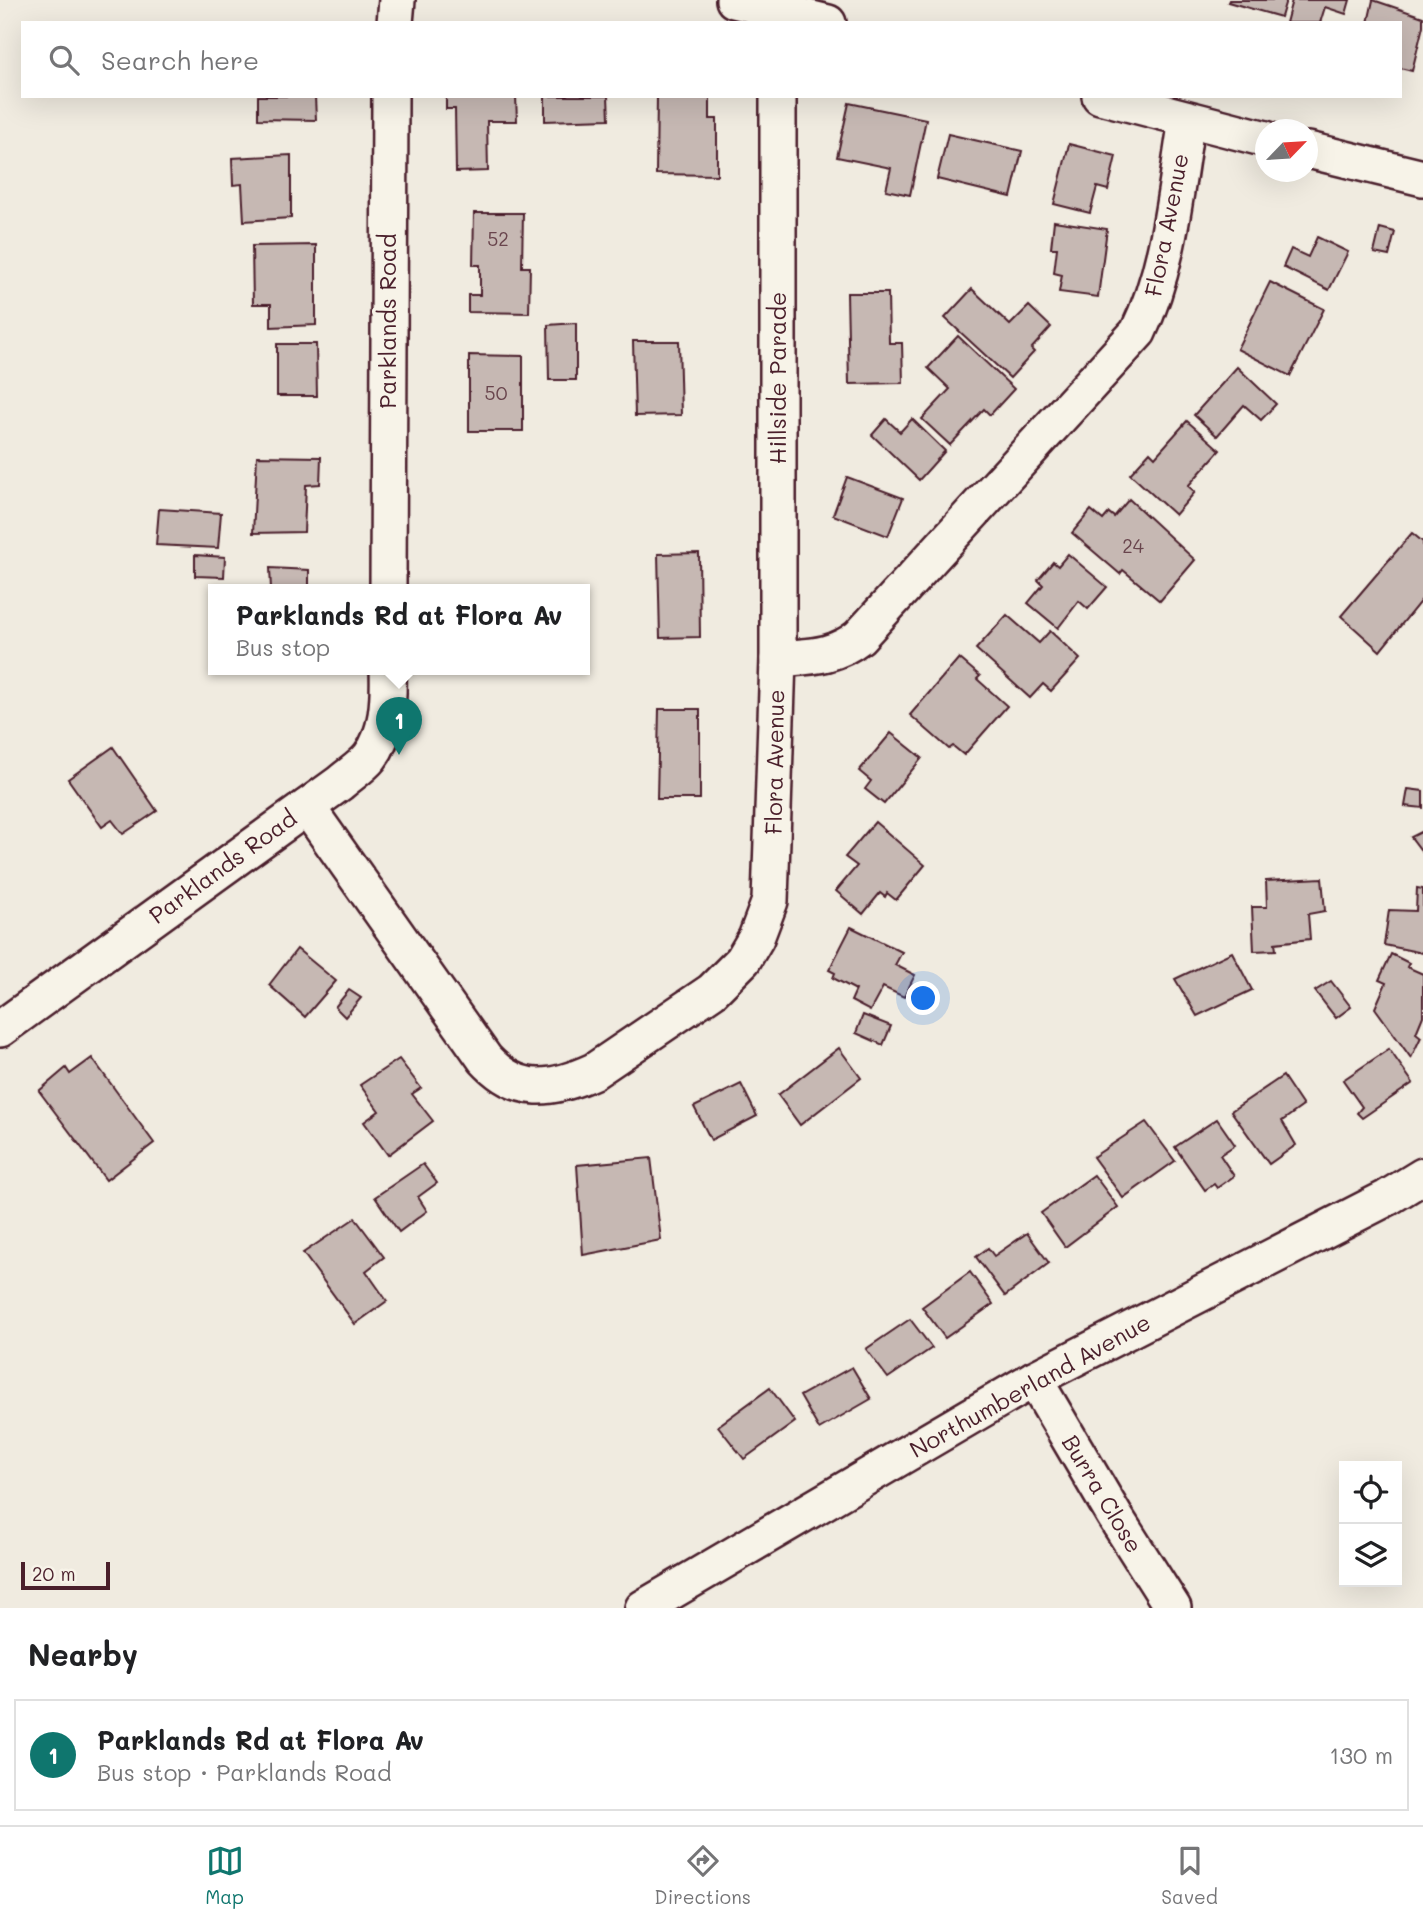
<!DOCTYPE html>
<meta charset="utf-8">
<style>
body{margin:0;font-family:Mali,sans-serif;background:#f6f6f6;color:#202124}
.controls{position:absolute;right:21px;bottom:21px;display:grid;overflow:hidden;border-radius:0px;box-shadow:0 7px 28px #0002}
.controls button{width:63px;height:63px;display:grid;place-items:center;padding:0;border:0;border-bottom:2px solid #e0e0e0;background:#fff;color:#202124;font:35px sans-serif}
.compass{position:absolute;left:1255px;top:119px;width:63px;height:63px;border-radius:50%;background:#fff;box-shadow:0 7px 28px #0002;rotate:65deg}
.scale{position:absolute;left:21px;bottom:18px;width:89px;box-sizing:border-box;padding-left:7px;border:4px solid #4a1f2b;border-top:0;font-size:19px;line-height:24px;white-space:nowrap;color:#4a1f2b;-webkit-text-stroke:5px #f7f3e8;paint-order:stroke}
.you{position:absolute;left:924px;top:999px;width:24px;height:24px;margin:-18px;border:5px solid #fff;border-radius:50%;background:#1a73e8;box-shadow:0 0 0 10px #1a73e833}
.badge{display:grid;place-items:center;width:46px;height:46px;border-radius:50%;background:#0f766e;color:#fff;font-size:23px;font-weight:700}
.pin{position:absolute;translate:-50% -58px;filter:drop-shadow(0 2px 4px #0008)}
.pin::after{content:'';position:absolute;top:37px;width:24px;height:21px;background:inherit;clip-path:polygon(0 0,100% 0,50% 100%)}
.popup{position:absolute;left:208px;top:584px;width:382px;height:91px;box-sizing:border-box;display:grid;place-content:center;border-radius:0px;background:#fff;filter:drop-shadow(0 2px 5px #0005);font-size:23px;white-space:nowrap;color:#757577}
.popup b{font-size:26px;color:#202124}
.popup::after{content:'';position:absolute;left:50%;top:100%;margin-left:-14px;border:14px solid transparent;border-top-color:#fff}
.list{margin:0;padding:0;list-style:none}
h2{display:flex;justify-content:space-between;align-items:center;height:91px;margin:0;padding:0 28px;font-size:30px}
h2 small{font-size:23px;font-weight:400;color:#757577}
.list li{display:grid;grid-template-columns:46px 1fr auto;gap:21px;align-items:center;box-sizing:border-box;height:112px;margin:0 14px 14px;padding:0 14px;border:2px solid #e0e0e0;border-radius:0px}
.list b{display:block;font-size:26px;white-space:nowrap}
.list p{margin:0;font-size:23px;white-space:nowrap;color:#757577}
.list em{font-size:23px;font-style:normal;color:#757577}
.icon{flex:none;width:38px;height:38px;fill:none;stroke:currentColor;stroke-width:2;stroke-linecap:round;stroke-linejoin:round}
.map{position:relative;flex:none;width:1423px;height:1608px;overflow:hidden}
.search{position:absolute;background:#fff;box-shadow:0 7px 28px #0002;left:21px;right:21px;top:21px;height:77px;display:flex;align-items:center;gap:18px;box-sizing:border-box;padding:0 24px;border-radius:0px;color:#757577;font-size:26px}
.sheet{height:217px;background:#fff}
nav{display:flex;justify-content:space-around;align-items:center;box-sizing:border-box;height:98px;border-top:2px solid #e0e0e0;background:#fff;font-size:19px;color:#757577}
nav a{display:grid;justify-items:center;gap:4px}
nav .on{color:#0f766e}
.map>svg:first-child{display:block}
.building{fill:#c6b8b3;stroke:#4a1f2b;stroke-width:2}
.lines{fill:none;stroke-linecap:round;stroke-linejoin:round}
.street-casing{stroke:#4a1f2b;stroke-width:40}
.street{stroke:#f7f3e8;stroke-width:35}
.labels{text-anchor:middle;stroke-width:7;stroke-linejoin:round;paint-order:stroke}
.number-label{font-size:19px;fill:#69454d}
.street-label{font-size:23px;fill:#4a1f2b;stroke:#f7f3e8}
</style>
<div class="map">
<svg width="1423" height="1608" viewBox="0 0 1423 1608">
<rect width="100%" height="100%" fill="#f0ebe0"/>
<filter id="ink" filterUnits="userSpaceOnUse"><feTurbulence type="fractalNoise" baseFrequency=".0143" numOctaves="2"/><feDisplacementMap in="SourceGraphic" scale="14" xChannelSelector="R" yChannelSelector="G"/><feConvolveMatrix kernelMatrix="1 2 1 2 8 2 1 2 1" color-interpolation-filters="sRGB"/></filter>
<g filter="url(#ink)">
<g class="building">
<path d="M1229,0H1286L1281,17L1228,2Z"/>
<path d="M1292,0H1350L1346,14L1325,7L1320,23H1286Z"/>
<path d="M1373,0L1423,17V26L1412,71L1400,68V23H1368Z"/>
<path d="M258,96H315L316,120L258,119Z"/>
<path d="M446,96H516L517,121H487L488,171L456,172L455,109H446Z"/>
<path d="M545,96H608L609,119L545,121Z"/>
<path d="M657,96H710V119H717V175L656,174Z"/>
<path d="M849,103L926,119L910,195L886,190L891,168L837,157Z"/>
<path d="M948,134L1022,151L1011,197L937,179Z"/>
<path d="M1069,144L1116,156L1108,190L1097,187L1090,213L1054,204Z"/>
<path d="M291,155V218L244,221L242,184L233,185L232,158Z"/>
<path d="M474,213H523L522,267H530L529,313L468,312V295H480V265H473Z"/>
<path d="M1054,221L1107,229L1098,297L1059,292L1062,275L1054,273L1057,248H1051Z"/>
<path d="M1380,228L1395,232L1389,256L1374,253Z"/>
<path d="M1317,237L1348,252L1329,290L1283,267L1291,249L1308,257Z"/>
<path d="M316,245V325L271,327V304H253L252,246Z"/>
<path d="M1270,282L1324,309L1290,376L1237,349Z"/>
<path d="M972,289L1010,325L1029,306L1051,327L1031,349L1034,352L1010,378L945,318Z"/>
<path d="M847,293H888L889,343H902L903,383L849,384Z"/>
<path d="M576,323V380H549L548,325Z"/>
<path d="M958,336L1014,389L990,415L984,409L950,445L922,419L950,389L928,368Z"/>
<path d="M633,341H679L681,415L635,416Z"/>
<path d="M277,344H316L317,396H277Z"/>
<path d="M469,355L523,356V431H469Z"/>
<path d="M1237,367L1276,404L1261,420L1244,405L1217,436L1194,415Z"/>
<path d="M886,419L900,432L912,419L945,451L919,480L872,435Z"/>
<path d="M1187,421L1220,450L1188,486L1195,492L1175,515L1130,474L1150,452L1155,457Z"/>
<path d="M257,456L321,457L320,484L306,485L304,532L253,533Z"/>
<path d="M847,477L903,498L888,536L833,515Z"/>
<path d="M1129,499L1195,560L1160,601L1123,570L1120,574L1072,533L1091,510L1103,520L1109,513L1114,517Z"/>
<path d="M159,509L221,513L218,548L156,545Z"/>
<path d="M1412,533L1423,542V598L1380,651L1341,616Z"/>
<path d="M699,553L700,637L660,638L658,554Z"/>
<path d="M1068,554L1107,587L1088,609L1079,601L1058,628L1028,603L1043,585L1038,580L1053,562L1058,566Z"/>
<path d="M195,555L225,557L224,577L195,576Z"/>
<path d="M270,568L309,570V589H271Z"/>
<path d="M1007,615L1039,643L1050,631L1080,659L1051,691L1043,684L1030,698L976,649Z"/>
<path d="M959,658L980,676L977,679L1007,706L964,755L953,746L949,749L910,715Z"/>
<path d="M659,709H700V799H657Z"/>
<path d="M891,733L922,758L884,804L865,789L871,781L859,771Z"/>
<path d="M113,747L157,811L123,834L112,820L102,827L68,779Z"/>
<path d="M1408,789L1423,791V808L1405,806Z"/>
<path d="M875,822L925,865L896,900L887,893L885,897L880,893L863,914L836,891L857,866L845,857Z"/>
<path d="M1423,831V853L1411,837Z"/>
<path d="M1322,878L1325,911L1308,914L1310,939L1275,943L1276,950L1254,951L1252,907H1267L1266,881Z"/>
<path d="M1417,888L1423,889V953L1384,945L1389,910L1416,911Z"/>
<path d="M851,927L902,952L895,965L915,975L904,997L883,987L870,1011L851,1001L856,990L833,978L835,973L829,970Z"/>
<path d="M297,949L336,981L305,1017L269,985Z"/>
<path d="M1232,952L1252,990L1197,1016L1175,979Z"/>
<path d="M1391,954L1409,963L1407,967L1423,974V1016L1416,1033L1421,1037L1411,1058L1375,1008L1386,983L1379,980Z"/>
<path d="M1331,981L1351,1007L1336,1018L1315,991Z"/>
<path d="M349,990L361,998L345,1017L335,1007Z"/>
<path d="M863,1015L891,1026L883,1045L856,1033Z"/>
<path d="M839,1048L861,1078L800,1125L778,1095Z"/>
<path d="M1389,1049L1413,1083L1362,1118L1357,1113L1362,1107L1343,1080Z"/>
<path d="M92,1058L154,1143L106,1180L39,1091L66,1068L70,1074Z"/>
<path d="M399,1059L421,1088L412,1094L433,1121L388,1155L364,1122L379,1111L360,1085Z"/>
<path d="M1283,1076L1303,1106L1282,1121L1296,1145L1269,1164L1231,1111Z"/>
<path d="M741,1084L757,1116L711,1140L694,1107Z"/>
<path d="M1217,1119L1235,1145L1220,1155L1234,1176L1217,1188L1214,1184L1205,1190L1175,1147Z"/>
<path d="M1146,1122L1175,1161L1123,1198L1093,1157Z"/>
<path d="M651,1158L661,1240L583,1255L577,1165Z"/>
<path d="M423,1164L437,1183L418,1197L427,1211L399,1232L375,1197Z"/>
<path d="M1094,1175L1118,1207L1065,1247L1041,1213Z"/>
<path d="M355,1218L384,1257L366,1271L387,1301L355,1324L303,1253Z"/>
<path d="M1027,1233L1049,1263L1005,1296L976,1257L988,1248L994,1256Z"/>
<path d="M970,1272L993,1304L945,1338L922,1307Z"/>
<path d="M910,1319L932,1348L888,1378L866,1349Z"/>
<path d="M852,1367L871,1399L819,1429L800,1396Z"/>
<path d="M770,1388L795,1422L744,1459L718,1426Z"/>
</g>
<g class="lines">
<defs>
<g id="street">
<path d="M734,0L828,23"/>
<path d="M395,23L397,0"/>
<path d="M778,96V659"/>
<path d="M1100,96L1266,139"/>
<path d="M1308,150L1423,178"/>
<path d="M388,589L390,96"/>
<path d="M307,807L485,1059C519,1096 552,1090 594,1071L712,991L743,960L756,938L770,901L778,659C810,656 832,658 859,637L1138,332C1170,266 1175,191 1187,120"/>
<path d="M0,1029L340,783C349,775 362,767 370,757C388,733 389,698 388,669"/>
<path d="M1034,1379L1114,1515L1173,1608"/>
<path d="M643,1608L1034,1379L1387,1198L1423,1176"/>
</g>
</defs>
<use href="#street" class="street-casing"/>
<use href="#street" class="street"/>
</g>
</g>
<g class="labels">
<g class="number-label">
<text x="498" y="246">52</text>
<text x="496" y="400">50</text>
<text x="1133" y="553">24</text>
</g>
<g class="street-label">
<text transform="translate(1167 225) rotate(-79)" y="8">Flora Avenue</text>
<text transform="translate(388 321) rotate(-90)" y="8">Parklands Road</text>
<text transform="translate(778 378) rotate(-90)" y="8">Hillside Parade</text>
<text transform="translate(775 762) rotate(-89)" y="8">Flora Avenue</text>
<text transform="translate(223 867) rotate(-36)" y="8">Parklands Road</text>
<text transform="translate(1030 1386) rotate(-29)" y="8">Northumberland Avenue</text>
<text transform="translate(1102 1494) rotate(59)" y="8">Burra Close</text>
</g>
</g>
</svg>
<div class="controls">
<button><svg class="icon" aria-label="locate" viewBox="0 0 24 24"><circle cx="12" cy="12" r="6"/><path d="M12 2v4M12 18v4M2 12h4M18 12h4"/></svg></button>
<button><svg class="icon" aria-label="layers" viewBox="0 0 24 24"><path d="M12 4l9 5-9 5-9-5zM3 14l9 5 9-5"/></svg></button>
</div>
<svg class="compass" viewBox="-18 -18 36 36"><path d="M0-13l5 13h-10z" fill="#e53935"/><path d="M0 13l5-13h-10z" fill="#757577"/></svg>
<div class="scale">20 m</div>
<div class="you"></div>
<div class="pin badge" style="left:399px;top:755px">1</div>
<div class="popup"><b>Parklands Rd at Flora Av</b>Bus stop</div>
<div class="search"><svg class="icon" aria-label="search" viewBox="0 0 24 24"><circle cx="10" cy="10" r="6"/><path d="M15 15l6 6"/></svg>Search here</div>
</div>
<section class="sheet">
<h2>Nearby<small></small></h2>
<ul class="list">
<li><span class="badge">1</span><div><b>Parklands Rd at Flora Av</b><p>Bus stop · Parklands Road</p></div><em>130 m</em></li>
</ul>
</section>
<nav>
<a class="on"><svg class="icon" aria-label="map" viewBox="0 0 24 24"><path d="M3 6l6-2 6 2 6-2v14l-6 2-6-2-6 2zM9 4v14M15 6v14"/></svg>Map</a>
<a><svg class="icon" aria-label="directions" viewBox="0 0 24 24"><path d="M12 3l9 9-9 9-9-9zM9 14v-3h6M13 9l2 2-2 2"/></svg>Directions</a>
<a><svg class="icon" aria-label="saved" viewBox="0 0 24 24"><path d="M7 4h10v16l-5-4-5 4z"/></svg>Saved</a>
</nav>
